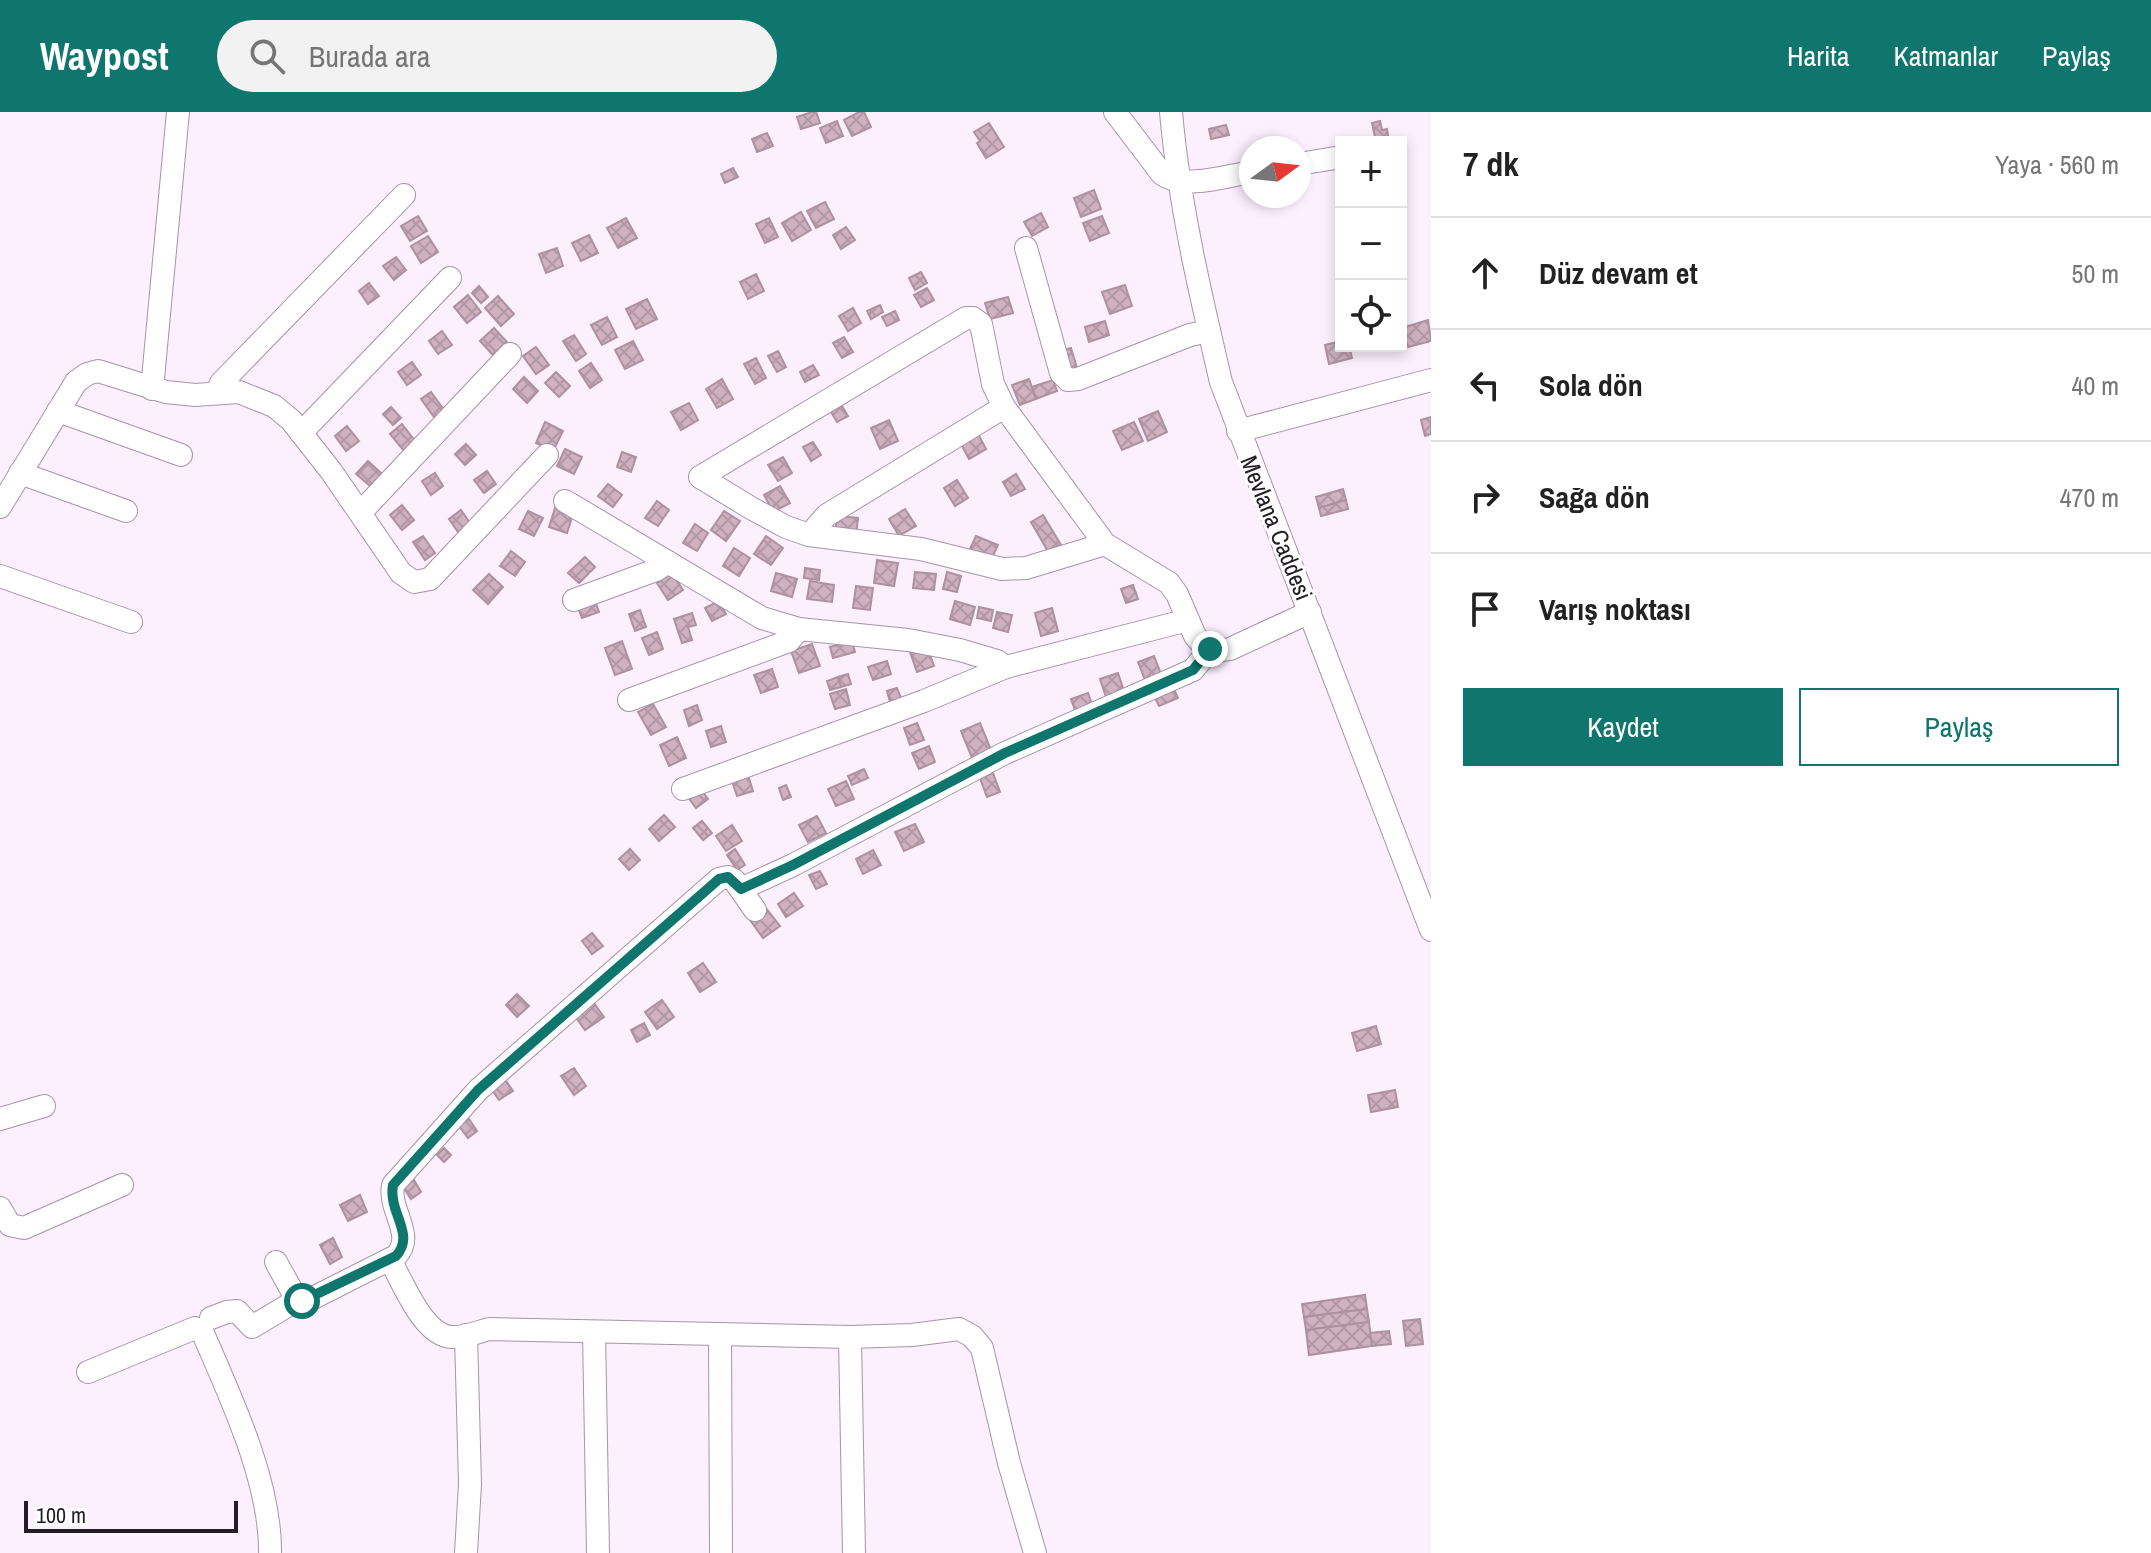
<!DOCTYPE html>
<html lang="tr">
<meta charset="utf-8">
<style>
body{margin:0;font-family:"Archivo Narrow",sans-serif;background:#f2f2f2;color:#222}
.controls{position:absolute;right:24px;top:24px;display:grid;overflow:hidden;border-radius:0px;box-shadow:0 4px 12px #0003}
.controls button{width:72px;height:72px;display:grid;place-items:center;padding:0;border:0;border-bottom:2px solid #e0e0e0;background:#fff;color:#222;font:40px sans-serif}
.compass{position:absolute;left:1239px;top:24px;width:72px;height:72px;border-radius:50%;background:#fff;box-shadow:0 4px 12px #0003;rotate:75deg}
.scale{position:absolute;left:24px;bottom:20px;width:214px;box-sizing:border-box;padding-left:8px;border:4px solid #241d26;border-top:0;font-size:22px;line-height:28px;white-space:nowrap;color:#241d26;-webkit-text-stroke:6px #fff;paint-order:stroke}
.stop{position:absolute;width:24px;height:24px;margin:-18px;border:6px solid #0f766e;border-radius:50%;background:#fff}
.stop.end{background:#0f766e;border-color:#fff;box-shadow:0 2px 8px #0008}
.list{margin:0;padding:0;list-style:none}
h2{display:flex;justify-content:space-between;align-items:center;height:104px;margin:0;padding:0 32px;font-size:34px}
h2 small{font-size:26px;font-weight:400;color:#767676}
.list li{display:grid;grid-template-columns:52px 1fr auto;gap:24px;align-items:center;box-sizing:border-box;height:112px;padding:0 32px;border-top:2px solid #e0e0e0}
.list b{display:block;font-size:30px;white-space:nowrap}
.list em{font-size:26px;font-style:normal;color:#767676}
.actions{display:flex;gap:16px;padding:24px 32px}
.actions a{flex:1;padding:18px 0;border:2px solid #0f766e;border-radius:0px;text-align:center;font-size:28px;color:#0f766e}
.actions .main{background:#0f766e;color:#fff}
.icon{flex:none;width:44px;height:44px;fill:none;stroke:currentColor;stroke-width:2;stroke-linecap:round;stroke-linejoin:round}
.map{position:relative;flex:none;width:1431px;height:1441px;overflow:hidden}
header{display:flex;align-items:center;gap:48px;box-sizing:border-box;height:112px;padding:0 40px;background:#0f766e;color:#fff}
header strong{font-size:38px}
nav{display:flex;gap:44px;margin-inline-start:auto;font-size:28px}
.search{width:560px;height:72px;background:#f2f2f2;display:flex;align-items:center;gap:20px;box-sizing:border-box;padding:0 28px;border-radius:44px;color:#767676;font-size:30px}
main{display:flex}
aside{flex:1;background:#fff}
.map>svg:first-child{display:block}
.building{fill:url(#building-cross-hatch);stroke:#ae919f;stroke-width:2}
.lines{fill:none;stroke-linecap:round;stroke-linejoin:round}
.minor-casing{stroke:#a793aa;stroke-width:24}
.minor{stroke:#fff;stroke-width:22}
.route{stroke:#0f766e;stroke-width:10}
.labels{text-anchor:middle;stroke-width:6;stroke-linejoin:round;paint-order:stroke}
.street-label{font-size:24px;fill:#241d26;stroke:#fff}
</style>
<header>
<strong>Waypost</strong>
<div class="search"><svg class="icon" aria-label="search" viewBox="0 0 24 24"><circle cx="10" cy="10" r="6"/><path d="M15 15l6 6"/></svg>Burada ara</div>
<nav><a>Harita</a><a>Katmanlar</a><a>Paylaş</a></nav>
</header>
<main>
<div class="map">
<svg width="1431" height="1441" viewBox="0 0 1431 1441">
<defs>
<pattern id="building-cross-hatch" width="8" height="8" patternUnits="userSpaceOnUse" patternTransform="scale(2)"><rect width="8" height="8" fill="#cfb1c0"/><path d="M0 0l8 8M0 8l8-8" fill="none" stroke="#b298a5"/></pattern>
</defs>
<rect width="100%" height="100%" fill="#fceffe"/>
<g class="building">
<path d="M812,0H816L820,11L801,17L797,5Z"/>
<path d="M859,0H864L871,15L852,24L844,8Z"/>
<path d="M837,9L843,24L826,31L820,16Z"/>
<path d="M1380,9L1382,18L1387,17L1389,30H1376L1372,11Z"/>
<path d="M989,11L1004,35L986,46L977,31L980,29L974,20Z"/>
<path d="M1226,13L1229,23L1211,27L1209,17Z"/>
<path d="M767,21L773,34L757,40L752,27Z"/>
<path d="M733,56L738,65L725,71L721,62Z"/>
<path d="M1094,78L1101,97L1081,105L1074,86Z"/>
<path d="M825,90L834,107L816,116L807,99Z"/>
<path d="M801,100L811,118L792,129L782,111Z"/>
<path d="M1041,101L1048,115L1032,124L1024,110Z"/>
<path d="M418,104L427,119L410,129L401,114Z"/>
<path d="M1102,104L1109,121L1090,129L1083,111Z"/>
<path d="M626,106L637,126L618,136L607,116Z"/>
<path d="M769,106L778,125L765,131L756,112Z"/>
<path d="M846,115L855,128L841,137L833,123Z"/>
<path d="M589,123L598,141L581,149L572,131Z"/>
<path d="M428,124L438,140L421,151L411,134Z"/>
<path d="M557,136L563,154L546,161L539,142Z"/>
<path d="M396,145L406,158L394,168L383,154Z"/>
<path d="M921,160L927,171L915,178L909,166Z"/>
<path d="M756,162L764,179L748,187L740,170Z"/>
<path d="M369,171L379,184L368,192L359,179Z"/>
<path d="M1125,173L1132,194L1110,202L1102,180Z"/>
<path d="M479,174L488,185L481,191L472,181Z"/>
<path d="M927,176L934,188L921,195L914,183Z"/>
<path d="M468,183L481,200L467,211L454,195Z"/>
<path d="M498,184L514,202L501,214L485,196Z"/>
<path d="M1008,185L1013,201L990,207L985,191Z"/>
<path d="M647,187L657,207L636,217L626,197Z"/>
<path d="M880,193L883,200L871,207L867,199Z"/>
<path d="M853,196L861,211L848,219L839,204Z"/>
<path d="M895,199L899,208L887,214L882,205Z"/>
<path d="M607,205L617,225L602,233L591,213Z"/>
<path d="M1428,208L1431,229L1408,235L1402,216Z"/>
<path d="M1105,209L1109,223L1089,230L1085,215Z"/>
<path d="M494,216L507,230L493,243L480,229Z"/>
<path d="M442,219L452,233L438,242L429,229Z"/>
<path d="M574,223L586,242L576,249L563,229Z"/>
<path d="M844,225L853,240L842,246L833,231Z"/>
<path d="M633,229L643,248L625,257L615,238Z"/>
<path d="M1341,229V234H1349L1352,246L1329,252L1325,233Z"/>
<path d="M536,235L549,253L536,262L523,244Z"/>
<path d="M1071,236L1077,256L1067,259L1061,239Z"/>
<path d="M778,239L786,255L777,260L768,244Z"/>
<path d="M756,246L766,266L755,272L744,252Z"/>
<path d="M412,250L421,263L407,273L398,260Z"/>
<path d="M591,251L602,268L590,276L579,259Z"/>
<path d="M813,253L819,263L805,270L800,260Z"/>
<path d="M556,260L570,274L559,285L545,271Z"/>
<path d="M524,265L538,279L527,291L513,277Z"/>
<path d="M722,267L733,287L717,296L706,277Z"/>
<path d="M1029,267L1036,287L1020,293L1012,273Z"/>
<path d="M1053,268L1057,279L1036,287L1032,275Z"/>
<path d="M431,280L444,298L434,305L421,287Z"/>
<path d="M839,289L848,304L837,310L828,295Z"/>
<path d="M689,291L698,308L681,318L671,300Z"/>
<path d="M391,295L401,306L393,313L383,302Z"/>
<path d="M1158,299L1167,320L1148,329L1139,307Z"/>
<path d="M1431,305V322L1425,324L1421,308Z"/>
<path d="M889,308L898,329L880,337L871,316Z"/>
<path d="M545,310L563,319L553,339L536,331Z"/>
<path d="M1134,310L1143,329L1122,338L1113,319Z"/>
<path d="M402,312L415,329L404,339L390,322Z"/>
<path d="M347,314L359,329L346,339L335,324Z"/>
<path d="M978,322L986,337L969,347L961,332Z"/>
<path d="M813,330L821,343L811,349L803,335Z"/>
<path d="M466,332L476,343L465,353L455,342Z"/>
<path d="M565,337L582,345L574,362L557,354Z"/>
<path d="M622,340L636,345L631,360L617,355Z"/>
<path d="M783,345L792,361L778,369L768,353Z"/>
<path d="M368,349L382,362L370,374L356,362Z"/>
<path d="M487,359L496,372L484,381L474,368Z"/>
<path d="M435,361L443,374L431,383L422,369Z"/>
<path d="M1016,362L1025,377L1011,384L1003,370Z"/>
<path d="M957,368L968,386L955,394L944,376Z"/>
<path d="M608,372L622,383L613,395L598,384Z"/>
<path d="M780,374L790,391L773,400L764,383Z"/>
<path d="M1343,377L1346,388L1319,396L1316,385Z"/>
<path d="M1346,388L1348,397L1321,404L1319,396Z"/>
<path d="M657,389L669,398L658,414L645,406Z"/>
<path d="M402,393L414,408L402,418L390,403Z"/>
<path d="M556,393L574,399L567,421L549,415Z"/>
<path d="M905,397L916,414L899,424L889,407Z"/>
<path d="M461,398L470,411L458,420L449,407Z"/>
<path d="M528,399L543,406L534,424L519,417Z"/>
<path d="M724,399L740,409L726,429L711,418Z"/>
<path d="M1043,403L1061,433L1049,441L1031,410Z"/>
<path d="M837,404L858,406L856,423L835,421Z"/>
<path d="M695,412L708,421L697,439L683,431Z"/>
<path d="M423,424L435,441L425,448L413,430Z"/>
<path d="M766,424L783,436L771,453L754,442Z"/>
<path d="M976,424L998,433L991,448L969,439Z"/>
<path d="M734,436L750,446L739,464L723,454Z"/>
<path d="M511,439L525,450L515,464L500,454Z"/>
<path d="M585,445L595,455L579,471L568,461Z"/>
<path d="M877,448L898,451L894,474L874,471Z"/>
<path d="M805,456L820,458L819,468L804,466Z"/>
<path d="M915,460L936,462L934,478L913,476Z"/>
<path d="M947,460L961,464L957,480L943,477Z"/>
<path d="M672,461L683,478L668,488L657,471Z"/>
<path d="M776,461L797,467L792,485L771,479Z"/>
<path d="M489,462L503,475L488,492L473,478Z"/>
<path d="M810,469L834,473L832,490L807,487Z"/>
<path d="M1133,473L1138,487L1126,491L1121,477Z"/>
<path d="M856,474L873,476L870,498L853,496Z"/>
<path d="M594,486L599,500L582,506L577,493Z"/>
<path d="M719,489L726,502L712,509L705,496Z"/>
<path d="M955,489L975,495L970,513L950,507Z"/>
<path d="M979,495L993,498L991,509L977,506Z"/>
<path d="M1052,496L1058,519L1041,524L1035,501Z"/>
<path d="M640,498L646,515L635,519L629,502Z"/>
<path d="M997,500L1012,503L1008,520L993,516Z"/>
<path d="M692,501L696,513L688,515L692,528L682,531L674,507Z"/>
<path d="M657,520L663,537L649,543L642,526Z"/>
<path d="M622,529L632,557L615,563L605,536Z"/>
<path d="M852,529L855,540L833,546L830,535Z"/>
<path d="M812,532L820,554L799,561L791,539Z"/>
<path d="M927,534L934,554L917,560L910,540Z"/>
<path d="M1154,544L1161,562L1145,568L1138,550Z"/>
<path d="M887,549L891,562L873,568L868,555Z"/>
<path d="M772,557L778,575L761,581L754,563Z"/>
<path d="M1118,561L1124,579L1106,585L1100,567Z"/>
<path d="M848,562L851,572L841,575L838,565Z"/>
<path d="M838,565L841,575L830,578L827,569Z"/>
<path d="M1172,573L1178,586L1159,594L1153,582Z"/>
<path d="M897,576L901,586L890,590L887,579Z"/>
<path d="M846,577L850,593L835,597L830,582Z"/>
<path d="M1088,581L1093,595L1076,601L1071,587Z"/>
<path d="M653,592L666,615L651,623L638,600Z"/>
<path d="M697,593L702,608L689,614L684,598Z"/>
<path d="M917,611L924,628L910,633L904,616Z"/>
<path d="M980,611L991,638L972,646L961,619Z"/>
<path d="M721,614L726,630L711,635L706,619Z"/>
<path d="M677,625L686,646L669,654L660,633Z"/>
<path d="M929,634L935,650L919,657L912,641Z"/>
<path d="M864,657L868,666L852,673L848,664Z"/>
<path d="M747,660L753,679L737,684L731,666Z"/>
<path d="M993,661L1000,680L987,685L980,666Z"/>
<path d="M846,669L854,687L836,694L828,677Z"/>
<path d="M786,673L791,685L783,688L779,676Z"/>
<path d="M700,676L708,687L696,696L688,685Z"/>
<path d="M664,703L675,715L659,729L649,717Z"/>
<path d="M817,704L826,721L808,730L799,713Z"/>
<path d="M702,709L712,721L703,728L693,716Z"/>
<path d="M915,712L924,730L904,739L895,720Z"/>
<path d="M732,713L742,729L726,739L716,724Z"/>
<path d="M630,737L640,748L629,758L619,747Z"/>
<path d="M735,737L745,753L737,758L727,743Z"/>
<path d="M873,738L881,753L863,762L856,747Z"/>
<path d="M820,759L827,772L816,777L809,763Z"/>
<path d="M794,781L803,794L786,805L778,792Z"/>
<path d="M766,796L780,814L763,826L750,808Z"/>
<path d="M592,821L603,834L592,842L582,829Z"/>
<path d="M703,851L716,870L700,880L688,861Z"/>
<path d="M517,882L529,894L517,905L506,893Z"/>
<path d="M591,887L604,905L585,918L572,900Z"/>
<path d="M662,888L674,905L657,917L645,900Z"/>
<path d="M644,911L650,923L637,930L631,918Z"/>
<path d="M1376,914L1381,932L1357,939L1352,921Z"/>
<path d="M574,956L586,974L574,983L561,964Z"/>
<path d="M504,966L513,979L499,988L490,975Z"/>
<path d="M1395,978L1398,995L1371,1000L1368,983Z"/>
<path d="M469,1007L477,1019L468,1026L459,1014Z"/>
<path d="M444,1036L451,1043L444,1050L437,1043Z"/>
<path d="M414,1068L421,1080L411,1087L403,1075Z"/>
<path d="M360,1083L367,1100L348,1109L340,1093Z"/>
<path d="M333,1126L342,1145L330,1152L320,1133Z"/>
<path d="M1365,1183L1367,1197L1304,1205L1302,1192Z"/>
<path d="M1367,1197L1369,1210L1306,1218L1304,1205Z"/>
<path d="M1420,1207L1423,1232L1406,1234L1403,1209Z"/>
<path d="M1369,1210L1372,1234L1309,1243L1306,1218Z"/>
<path d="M1389,1219L1391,1232L1372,1234L1370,1221Z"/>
</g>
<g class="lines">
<defs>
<g id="minor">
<path d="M1115,0L1162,62C1184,78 1226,64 1251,60"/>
<path d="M1171,0C1179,91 1200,181 1221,270L1431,818"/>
<path d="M1299,52L1341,45"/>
<path d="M1026,136L1061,261L1068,268L1078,267L1190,223L1209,219"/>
<path d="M152,277L178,0"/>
<path d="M217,281L221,271L404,83"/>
<path d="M58,299L181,343"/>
<path d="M1238,319L1431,268"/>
<path d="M301,321L450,166"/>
<path d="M20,361L126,399"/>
<path d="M565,389L762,506L799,517L908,528L960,538L997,549L1006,555"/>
<path d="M0,395L76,270L87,262L98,259L166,280L195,283L239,280L274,294L291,308L331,359L401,461L414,470L430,467L547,343"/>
<path d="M361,400L510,242"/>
<path d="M809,423L827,403L1004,295"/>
<path d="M1105,432L1026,456L1002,457L921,437L809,423L786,415L751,396L700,365L966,206H973L981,212L993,272L1004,295L1105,432L1169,471L1177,482L1195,524L1204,534L1217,539L1230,537L1310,500"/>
<path d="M0,464L131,510"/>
<path d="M574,488L656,458L668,450"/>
<path d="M629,588L789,529L799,517"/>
<path d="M683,677L924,589L1006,555L1188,508"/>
<path d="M741,777L793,753L1005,641L1193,558L1210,537"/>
<path d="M0,1007L44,994"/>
<path d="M0,1096L10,1113L24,1116L122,1073"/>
<path d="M390,1148C403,1170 423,1224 452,1225C464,1226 478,1220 489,1217L850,1225L912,1223L959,1217L972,1224L982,1236L1009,1351L1035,1441"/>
<path d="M276,1150L297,1188"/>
<path d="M211,1206L227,1200L237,1199L252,1215L297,1188L311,1187L396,1144C416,1123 388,1099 393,1073L478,978L719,767L728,765L734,768L755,798"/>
<path d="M594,1220L598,1441"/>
<path d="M720,1222L721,1441"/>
<path d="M466,1223L470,1372L466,1441"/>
<path d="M850,1225L854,1441"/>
<path d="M88,1260L195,1216L202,1219C230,1284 271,1369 270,1441"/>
</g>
</defs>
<use href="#minor" class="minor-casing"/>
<use href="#minor" class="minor"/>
</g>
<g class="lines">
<path class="route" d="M302,1189L396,1144C416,1122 388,1101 393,1073L478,978L719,767L728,765L741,777L793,753L1005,641L1193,558L1210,537"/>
</g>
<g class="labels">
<g class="street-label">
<text transform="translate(1276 416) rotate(68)" y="8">Mevlana Caddesi</text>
</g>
</g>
</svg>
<div class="controls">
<button>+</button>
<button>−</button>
<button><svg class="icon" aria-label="locate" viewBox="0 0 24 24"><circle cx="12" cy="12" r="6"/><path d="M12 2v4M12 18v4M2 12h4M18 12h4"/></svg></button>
</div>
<svg class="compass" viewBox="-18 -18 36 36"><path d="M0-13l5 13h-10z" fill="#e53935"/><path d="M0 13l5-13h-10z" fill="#767676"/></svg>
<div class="scale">100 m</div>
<div class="stop" style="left:302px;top:1189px"></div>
<div class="stop end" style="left:1210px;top:537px"></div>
</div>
<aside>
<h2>7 dk<small>Yaya · 560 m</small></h2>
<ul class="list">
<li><svg class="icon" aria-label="ahead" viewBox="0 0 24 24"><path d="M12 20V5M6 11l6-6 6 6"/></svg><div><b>Düz devam et</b></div><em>50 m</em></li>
<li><svg class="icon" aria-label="left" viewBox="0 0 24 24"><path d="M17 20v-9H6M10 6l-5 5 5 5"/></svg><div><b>Sola dön</b></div><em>40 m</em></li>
<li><svg class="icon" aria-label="right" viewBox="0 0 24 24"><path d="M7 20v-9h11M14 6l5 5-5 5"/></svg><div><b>Sağa dön</b></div><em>470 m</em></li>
<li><svg class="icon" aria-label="arrive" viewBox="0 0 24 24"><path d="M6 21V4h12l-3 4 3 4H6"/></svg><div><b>Varış noktası</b></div></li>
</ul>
<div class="actions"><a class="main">Kaydet</a><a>Paylaş</a></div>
</aside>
</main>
